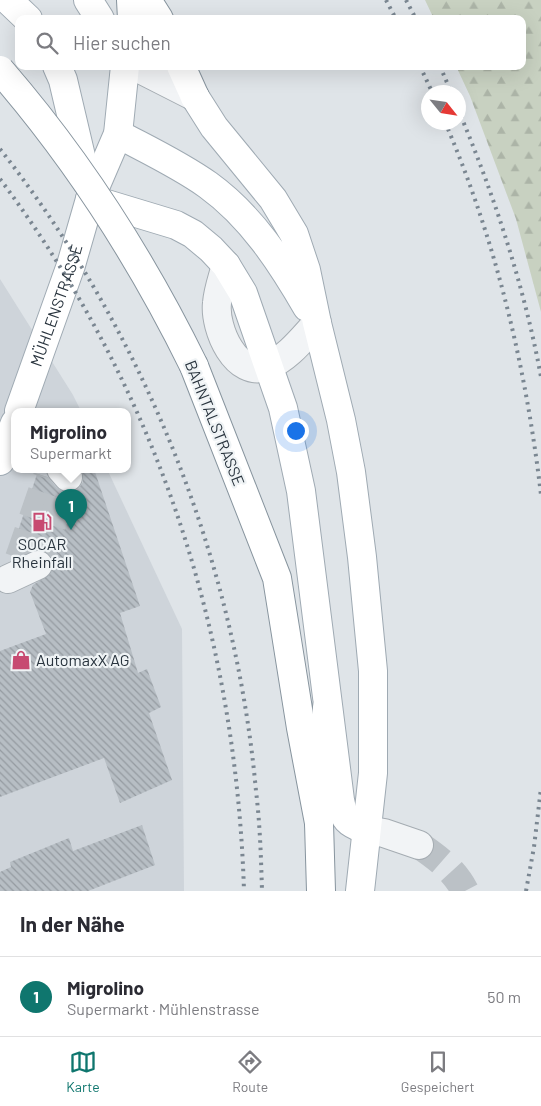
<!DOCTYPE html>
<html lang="de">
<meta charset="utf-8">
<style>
body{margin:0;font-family:Barlow,sans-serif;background:#f2f2f3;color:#2b2b33}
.compass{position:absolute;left:421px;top:85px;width:45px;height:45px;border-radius:50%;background:#fff;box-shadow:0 5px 20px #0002;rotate:120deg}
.you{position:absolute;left:295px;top:430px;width:18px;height:18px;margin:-12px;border:4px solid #fff;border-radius:50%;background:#1a73e8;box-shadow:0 0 0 8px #1a73e833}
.badge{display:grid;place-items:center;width:32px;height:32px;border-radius:50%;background:#0f766e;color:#fff;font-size:16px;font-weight:700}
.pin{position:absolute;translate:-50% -41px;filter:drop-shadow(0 1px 2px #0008)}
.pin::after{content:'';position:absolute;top:26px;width:18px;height:15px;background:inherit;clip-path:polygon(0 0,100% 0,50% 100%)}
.popup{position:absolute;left:11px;top:408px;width:120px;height:65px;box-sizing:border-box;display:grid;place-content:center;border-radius:10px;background:#fff;filter:drop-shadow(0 1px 4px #0005);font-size:16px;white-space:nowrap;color:#7c7c81}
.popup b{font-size:19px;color:#2b2b33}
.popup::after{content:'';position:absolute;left:50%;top:100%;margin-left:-10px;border:10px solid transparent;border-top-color:#fff}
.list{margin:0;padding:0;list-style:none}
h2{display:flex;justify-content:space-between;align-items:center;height:65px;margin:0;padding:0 20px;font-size:21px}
h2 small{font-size:16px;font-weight:400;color:#7c7c81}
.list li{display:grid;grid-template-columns:32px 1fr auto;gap:15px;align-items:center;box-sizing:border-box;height:80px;padding:0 20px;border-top:1px solid #e1e1e2}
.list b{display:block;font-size:19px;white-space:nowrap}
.list p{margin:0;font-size:16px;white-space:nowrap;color:#7c7c81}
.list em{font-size:16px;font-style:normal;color:#7c7c81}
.icon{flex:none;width:28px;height:28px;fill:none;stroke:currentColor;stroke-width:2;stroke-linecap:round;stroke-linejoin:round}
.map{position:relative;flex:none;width:541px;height:891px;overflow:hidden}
.search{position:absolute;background:#fff;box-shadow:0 5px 20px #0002;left:15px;right:15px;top:15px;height:55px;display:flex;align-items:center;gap:12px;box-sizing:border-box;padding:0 18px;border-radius:10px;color:#7c7c81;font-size:19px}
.sheet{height:145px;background:#fff}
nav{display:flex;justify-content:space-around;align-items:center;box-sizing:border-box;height:70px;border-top:1px solid #e1e1e2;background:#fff;font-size:14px;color:#7c7c81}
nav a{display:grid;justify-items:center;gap:2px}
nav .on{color:#0f766e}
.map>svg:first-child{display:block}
.built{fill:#ced4da}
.forest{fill:url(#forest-firs)}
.building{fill:url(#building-back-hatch)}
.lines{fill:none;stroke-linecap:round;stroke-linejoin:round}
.minor-tunnel{stroke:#bbc1c6;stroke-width:28;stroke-dasharray:28 14;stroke-linecap:butt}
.minor-casing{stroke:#a5acb2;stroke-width:30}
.major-casing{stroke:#9faab3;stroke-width:30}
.highway-casing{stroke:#87949e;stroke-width:30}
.minor{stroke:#f2f4f6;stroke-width:28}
.major{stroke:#fff;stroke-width:28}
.highway{stroke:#fff;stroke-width:28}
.rail{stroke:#7a8691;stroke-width:4;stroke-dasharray:2.5 5;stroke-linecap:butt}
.highway-bridge-casing{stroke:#87949e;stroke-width:30;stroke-linecap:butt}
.highway-bridge{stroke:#fff;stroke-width:28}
.labels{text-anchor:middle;stroke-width:4.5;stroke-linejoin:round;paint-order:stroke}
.street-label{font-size:16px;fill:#29343e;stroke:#eff3f5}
.poi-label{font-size:16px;fill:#29343e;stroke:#eff3f5}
</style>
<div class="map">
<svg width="541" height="891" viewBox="0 0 541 891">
<defs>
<pattern id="forest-firs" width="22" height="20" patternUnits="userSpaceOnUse" patternTransform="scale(1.25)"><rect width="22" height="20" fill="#c8d1c1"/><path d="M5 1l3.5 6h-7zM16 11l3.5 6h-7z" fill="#acb4a7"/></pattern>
<pattern id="building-back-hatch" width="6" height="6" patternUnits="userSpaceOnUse" patternTransform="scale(1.25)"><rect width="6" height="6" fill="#b7bec4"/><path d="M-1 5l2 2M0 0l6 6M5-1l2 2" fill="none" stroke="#959ba1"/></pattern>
</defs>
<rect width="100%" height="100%" fill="#dfe4e8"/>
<path class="built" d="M0,279L73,395L81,411H15V469H107L182,629L184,891H0Z"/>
<path class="forest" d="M425,0H541V312L516,219L470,96L456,66H522V19H434Z"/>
<g class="building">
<path d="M90,469H94L140,606L120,613L138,673L147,669L161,707L149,713L172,780L120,803L104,758L0,797V651L46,634L30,592L33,585L50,574L54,566L52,558L47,553L40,550L31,551L17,558L10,555L37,474L48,477L56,487L63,492H71L78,489L83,482L82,472Z"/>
<path d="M142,825L155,865L88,891H0V872L11,867L10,862L69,838L73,851Z"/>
</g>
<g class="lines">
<g class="minor-tunnel">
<path d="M19,558L47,477"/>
<path d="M38,565L68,477"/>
<path d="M419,845C438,858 454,870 465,891"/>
</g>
<defs>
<g id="minor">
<path d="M134,66L195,97"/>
<path d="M226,265C223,277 218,290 217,303C214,328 236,380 268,366C289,357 302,339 317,323"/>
<path d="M61,469L68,477"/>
<path d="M8,579L38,565"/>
<path d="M366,830L384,833L419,845"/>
</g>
<g id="major">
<path d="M8,0L28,19"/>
<path d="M88,0L100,19"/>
<path d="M57,66L63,80L87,182"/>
<path d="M195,97L214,127L273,199L294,234L306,270L317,323L341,420L351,472L362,557L373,671V773L360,891"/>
<path d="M118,134C148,150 180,165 208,185C251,216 281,262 307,307"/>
<path d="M90,199L176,225L193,234L211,249L226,265L243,293L283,408L301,491L340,800C344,820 347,823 366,830"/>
<path id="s1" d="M19,411L71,265L90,199L118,134L125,66"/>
<path d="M0,461L15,423"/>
</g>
<g id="highway">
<path d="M131,0L132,19"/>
<path d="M147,0L159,19"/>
<path d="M181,66L195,97"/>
<path d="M194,366L277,578L301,728L319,823"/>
<path d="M321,891L319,823L327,707"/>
</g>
</defs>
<use href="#minor" class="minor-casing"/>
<use href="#major" class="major-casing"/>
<use href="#highway" class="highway-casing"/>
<use href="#minor" class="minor"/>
<use href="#major" class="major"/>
<use href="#highway" class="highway"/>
<g class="rail">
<path d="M386,0L396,19"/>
<path d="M406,0L416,19"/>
<path d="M420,66L432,92"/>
<path d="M440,66L451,92"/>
<path d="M458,109C494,195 524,285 541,377"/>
<path d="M445,122C496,241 526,367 541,495"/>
<path d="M0,149C143,331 235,559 256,791C260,824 261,857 262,891"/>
<path d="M0,179C156,387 236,632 244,891"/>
<path d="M526,891L534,847L541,788"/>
</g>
<defs>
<path id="highway-bridge" d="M0,70C78,160 142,260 194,366"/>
</defs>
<use href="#highway-bridge" class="highway-bridge-casing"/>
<use href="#highway-bridge" class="highway-bridge"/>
</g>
<defs>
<symbol id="fuel-bare" viewBox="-9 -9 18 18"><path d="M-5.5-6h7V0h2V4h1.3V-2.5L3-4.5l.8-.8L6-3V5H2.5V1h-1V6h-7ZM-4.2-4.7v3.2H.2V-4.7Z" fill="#c74a71" stroke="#eff3f5" stroke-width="2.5" paint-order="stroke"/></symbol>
<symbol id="shop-bare" viewBox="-9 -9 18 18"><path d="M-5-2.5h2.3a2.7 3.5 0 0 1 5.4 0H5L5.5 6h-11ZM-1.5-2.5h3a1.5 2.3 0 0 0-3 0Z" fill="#c74a71" stroke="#eff3f5" stroke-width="2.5" paint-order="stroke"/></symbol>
</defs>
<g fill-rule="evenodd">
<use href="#fuel-bare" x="28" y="508" width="28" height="28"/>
<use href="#shop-bare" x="7" y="646" width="28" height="28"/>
</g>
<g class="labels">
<g class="street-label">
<text dy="6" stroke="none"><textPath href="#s1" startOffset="112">MÜHLENSTRASSE</textPath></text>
<text transform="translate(215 423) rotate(68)" y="6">BAHNTALSTRASSE</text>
</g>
<g class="poi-label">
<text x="42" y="550">SOCAR<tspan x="42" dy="18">Rheinfall</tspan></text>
<text x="36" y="666" text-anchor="start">AutomaxX AG</text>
</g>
</g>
</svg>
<svg class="compass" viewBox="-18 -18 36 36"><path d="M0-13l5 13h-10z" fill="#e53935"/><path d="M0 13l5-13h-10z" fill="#7c7c81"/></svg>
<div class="you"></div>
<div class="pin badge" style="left:71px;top:530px">1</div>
<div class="popup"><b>Migrolino</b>Supermarkt</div>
<div class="search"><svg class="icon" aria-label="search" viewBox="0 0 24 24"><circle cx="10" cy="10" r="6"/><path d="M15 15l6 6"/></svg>Hier suchen</div>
</div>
<section class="sheet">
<h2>In der Nähe<small></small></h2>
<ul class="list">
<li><span class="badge">1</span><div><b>Migrolino</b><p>Supermarkt · Mühlenstrasse</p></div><em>50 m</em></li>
</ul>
</section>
<nav>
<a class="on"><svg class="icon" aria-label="map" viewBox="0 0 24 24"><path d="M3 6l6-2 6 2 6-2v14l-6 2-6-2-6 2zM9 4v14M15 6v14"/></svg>Karte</a>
<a><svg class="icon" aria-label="directions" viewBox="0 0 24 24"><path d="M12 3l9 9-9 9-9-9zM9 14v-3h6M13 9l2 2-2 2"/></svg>Route</a>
<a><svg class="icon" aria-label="saved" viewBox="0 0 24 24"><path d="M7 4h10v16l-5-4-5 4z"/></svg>Gespeichert</a>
</nav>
